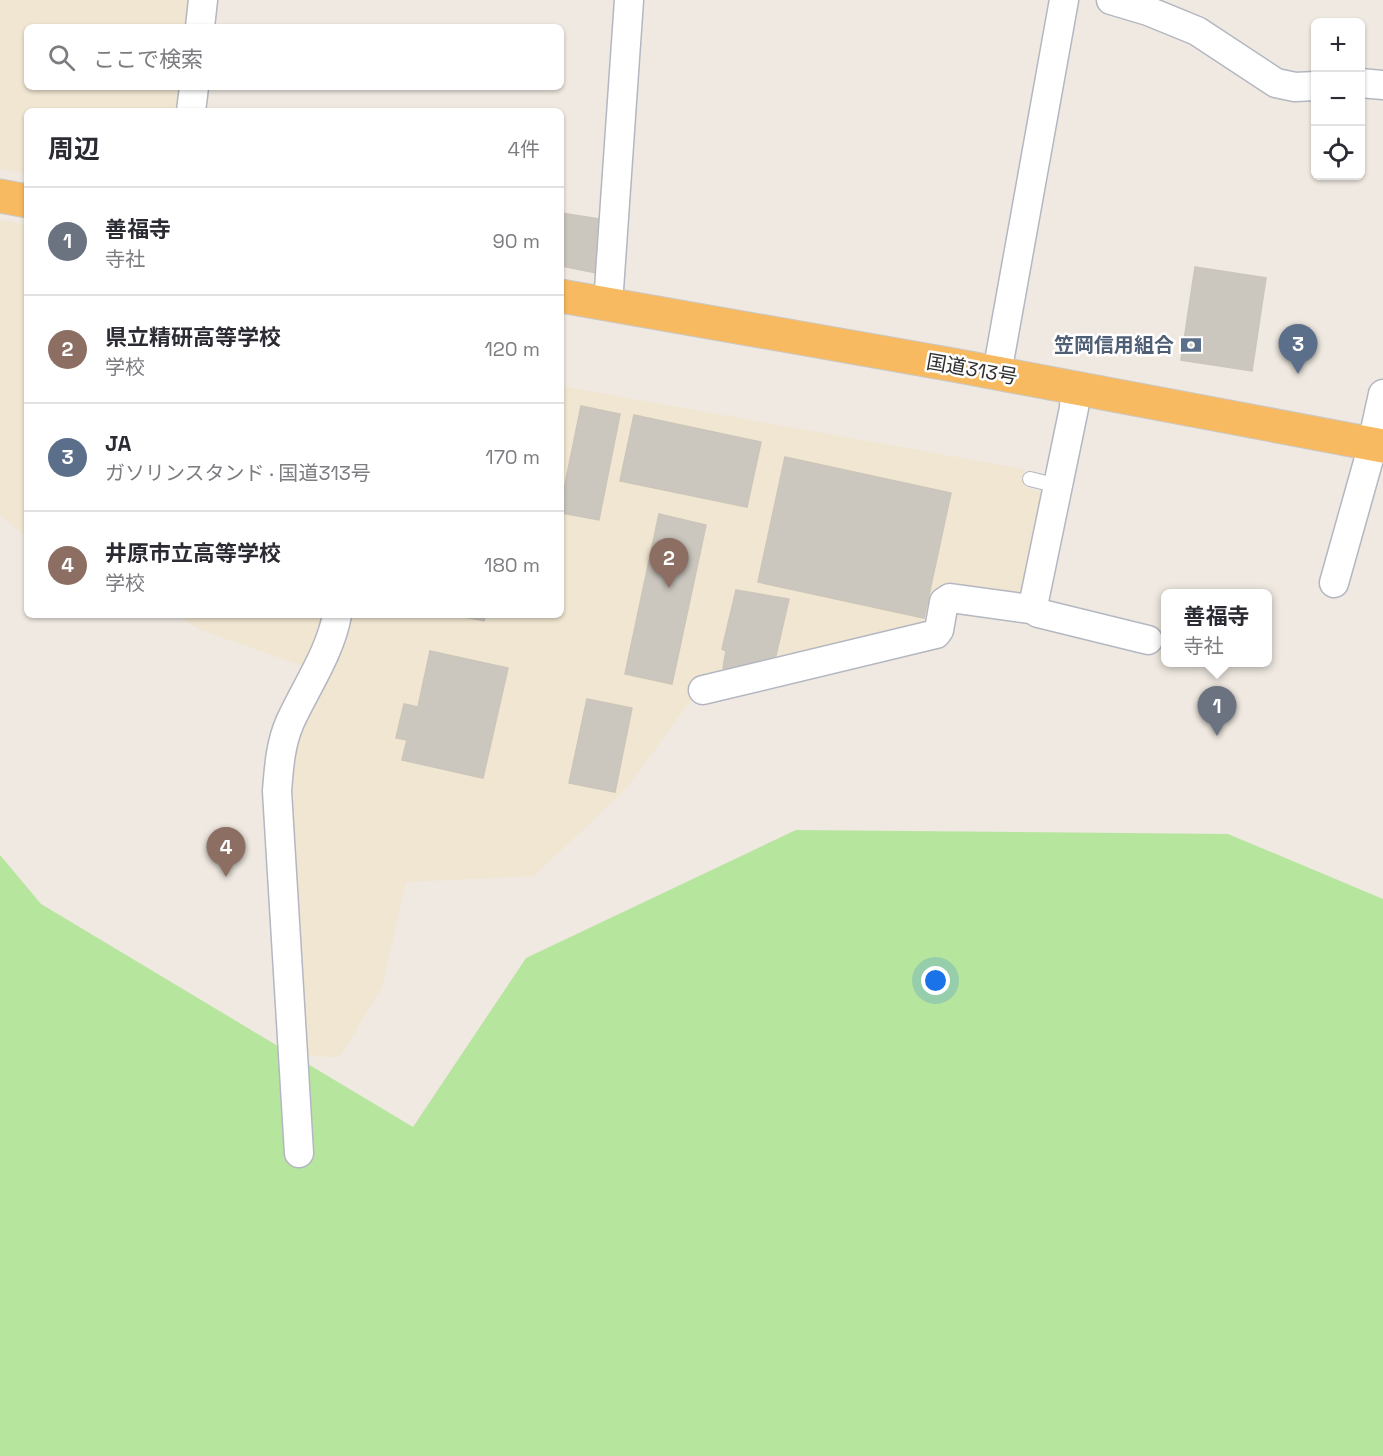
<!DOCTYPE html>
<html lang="ja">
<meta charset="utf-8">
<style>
body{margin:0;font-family:"Space Grotesk","Noto Sans JP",sans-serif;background:#f7f7f7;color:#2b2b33}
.controls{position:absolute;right:18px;top:18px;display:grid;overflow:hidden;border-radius:9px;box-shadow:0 2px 4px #0004}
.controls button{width:54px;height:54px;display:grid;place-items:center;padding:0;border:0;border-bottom:2px solid #e1e1e2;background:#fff;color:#2b2b33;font:30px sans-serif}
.you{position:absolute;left:936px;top:981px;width:21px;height:21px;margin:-15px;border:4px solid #fff;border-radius:50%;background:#1a73e8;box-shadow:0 0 0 9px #1a73e833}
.badge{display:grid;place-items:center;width:39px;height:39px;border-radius:50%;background:#ea580c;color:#fff;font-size:20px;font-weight:700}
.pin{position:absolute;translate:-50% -50px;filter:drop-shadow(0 2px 3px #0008)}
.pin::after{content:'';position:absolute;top:32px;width:21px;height:18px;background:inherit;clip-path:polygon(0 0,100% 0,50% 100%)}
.popup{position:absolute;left:1161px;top:589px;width:111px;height:78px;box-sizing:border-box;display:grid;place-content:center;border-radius:9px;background:#fff;filter:drop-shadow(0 2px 4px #0005);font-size:20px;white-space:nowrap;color:#7c7c81}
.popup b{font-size:22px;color:#2b2b33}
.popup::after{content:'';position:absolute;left:50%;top:100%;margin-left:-12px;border:12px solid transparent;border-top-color:#fff}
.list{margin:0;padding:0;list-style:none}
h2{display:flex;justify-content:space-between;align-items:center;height:78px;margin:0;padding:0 24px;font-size:26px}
h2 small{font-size:20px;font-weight:400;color:#7c7c81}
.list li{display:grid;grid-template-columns:39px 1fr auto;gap:18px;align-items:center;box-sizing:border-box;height:108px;padding:0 24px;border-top:2px solid #e1e1e2}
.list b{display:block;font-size:22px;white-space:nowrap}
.list p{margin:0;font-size:20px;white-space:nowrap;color:#7c7c81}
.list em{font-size:20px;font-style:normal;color:#7c7c81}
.icon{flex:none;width:33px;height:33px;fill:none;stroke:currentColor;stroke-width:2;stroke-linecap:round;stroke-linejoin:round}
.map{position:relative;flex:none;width:1383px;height:1456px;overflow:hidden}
.search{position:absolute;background:#fff;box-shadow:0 2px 4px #0004;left:24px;top:24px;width:540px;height:66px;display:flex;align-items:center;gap:15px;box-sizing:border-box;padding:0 21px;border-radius:9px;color:#7c7c81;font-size:22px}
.panel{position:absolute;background:#fff;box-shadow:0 2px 4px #0004;left:24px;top:108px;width:540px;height:510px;border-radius:9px}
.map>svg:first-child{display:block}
.education{fill:#f0e6d1}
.green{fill:#b6e59e}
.building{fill:#cbc7bf;stroke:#cbc5ba;stroke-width:1.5}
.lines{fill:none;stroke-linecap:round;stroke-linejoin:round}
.service-casing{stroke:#b4b7c1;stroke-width:16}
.minor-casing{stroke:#b4b7c1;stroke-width:31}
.trunk-casing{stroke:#c9c9c9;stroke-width:35}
.service{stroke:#fff;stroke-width:14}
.minor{stroke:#fff;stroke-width:28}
.trunk{stroke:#f8ba60;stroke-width:33}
.labels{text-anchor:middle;stroke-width:5;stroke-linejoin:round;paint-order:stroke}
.service-label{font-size:20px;font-weight:bold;fill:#4e5e75;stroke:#fff;text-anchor:end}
.street-label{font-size:20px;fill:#2e2e2e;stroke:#fff}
</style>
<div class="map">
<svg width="1383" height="1456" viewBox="0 0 1383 1456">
<rect width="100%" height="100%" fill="#efe9e1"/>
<g class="education">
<path d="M0,0H196L193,27H27V87H186L184,111H27V174L0,169Z"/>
<path d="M0,220L27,225V537L0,515Z"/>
<path d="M561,386L1024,469V486L1045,494L1025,599L938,589L932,627L702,685L627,788L534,876L406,882L382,987L340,1057L306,1056L285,794L303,714L347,615H561Z"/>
<path d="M175,615H331L308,668L199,629Z"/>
</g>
<path class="green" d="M796,830L1228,834L1383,899V1456H0V855L41,904L413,1127L526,958Z"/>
<g class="building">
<path d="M561,213L600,219L596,238L604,239L597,273L561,266Z"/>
<path d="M1195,267L1266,278L1252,371L1181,360Z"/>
<path d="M581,406L620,414L599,520L561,513V504Z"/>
<path d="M634,415L761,442L747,507L620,481Z"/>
<path d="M785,457L951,493L924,618L758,582Z"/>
<path d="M659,514L706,525L672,684L625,674Z"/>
<path d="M736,590L789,599L774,664L761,669L746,665L744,673L723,668L726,651L722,649Z"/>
<path d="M454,615H486L484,621Z"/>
<path d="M430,651L508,668L483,778L402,760L407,740L396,738L404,704L418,707Z"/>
<path d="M587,699L632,708L615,792L569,783Z"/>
</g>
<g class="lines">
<defs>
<path id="service" d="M1030,479L1058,486"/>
<g id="minor">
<path d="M1111,0L1148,11L1197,31L1276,83L1295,87L1316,86"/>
<path d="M200,27L203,0"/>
<path d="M1360,83L1383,85"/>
<path d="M191,111L194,87"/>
<path d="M608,304L629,0"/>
<path d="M997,373L1064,0"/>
<path d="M1334,583L1368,462L1383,394"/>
<path d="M1031,608L1038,613L1148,640"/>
<path d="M703,690L936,634L939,630L944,602L950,598L1029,609L1033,606L1074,408L1075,388"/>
<path d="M299,1153L277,791C279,768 280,745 290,722C306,687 330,653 337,615"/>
</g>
<g id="trunk">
<path d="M0,196L27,201"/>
<path d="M561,296L959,366L1383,446"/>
</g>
</defs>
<use href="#service" class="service-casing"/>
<use href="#minor" class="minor-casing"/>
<use href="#trunk" class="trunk-casing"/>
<use href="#service" class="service"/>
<use href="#minor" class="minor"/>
<use href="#trunk" class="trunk"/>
</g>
<defs>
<symbol id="bank-bare" viewBox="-9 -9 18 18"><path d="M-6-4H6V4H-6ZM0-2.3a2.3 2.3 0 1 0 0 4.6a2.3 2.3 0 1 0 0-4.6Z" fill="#5c6f8a" stroke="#fff" stroke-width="2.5" paint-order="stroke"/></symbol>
</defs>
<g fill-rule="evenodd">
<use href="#bank-bare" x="1176" y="330" width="30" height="30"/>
</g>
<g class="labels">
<g class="service-label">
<text x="1174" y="352">笠岡信用組合</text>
</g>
<g class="street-label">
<text transform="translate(972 369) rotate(10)" y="7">国道313号</text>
</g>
</g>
</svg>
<div class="controls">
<button>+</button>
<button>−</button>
<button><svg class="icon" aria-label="locate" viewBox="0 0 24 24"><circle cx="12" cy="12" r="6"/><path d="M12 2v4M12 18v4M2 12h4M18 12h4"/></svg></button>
</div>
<div class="you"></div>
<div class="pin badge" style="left:1217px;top:736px;background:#6b7280">1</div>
<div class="popup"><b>善福寺</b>寺社</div>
<div class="pin badge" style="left:669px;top:588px;background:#8d6e63">2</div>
<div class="pin badge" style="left:1298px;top:374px;background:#5c6f8a">3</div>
<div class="pin badge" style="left:226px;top:877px;background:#8d6e63">4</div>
<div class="search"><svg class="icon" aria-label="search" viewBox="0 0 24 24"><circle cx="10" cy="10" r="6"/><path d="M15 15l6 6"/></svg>ここで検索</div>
<section class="panel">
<h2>周辺<small>4件</small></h2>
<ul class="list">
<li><span class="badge" style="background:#6b7280">1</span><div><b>善福寺</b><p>寺社</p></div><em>90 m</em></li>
<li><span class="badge" style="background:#8d6e63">2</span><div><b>県立精研高等学校</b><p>学校</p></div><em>120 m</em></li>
<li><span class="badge" style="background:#5c6f8a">3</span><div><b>JA</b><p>ガソリンスタンド · 国道313号</p></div><em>170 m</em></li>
<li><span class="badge" style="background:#8d6e63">4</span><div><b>井原市立高等学校</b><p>学校</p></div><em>180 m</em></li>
</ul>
</section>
</div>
